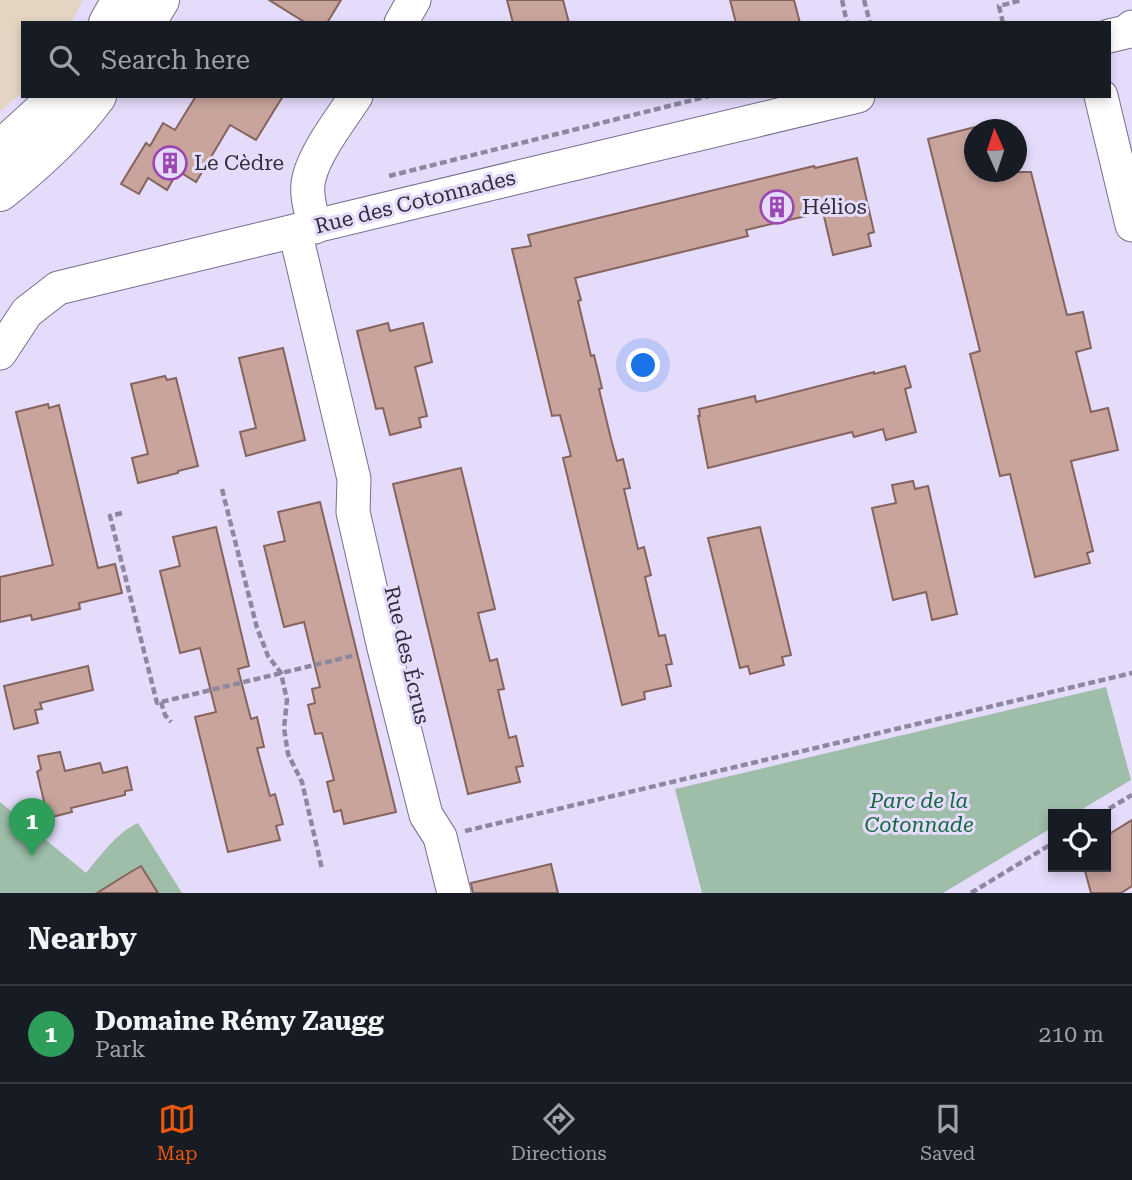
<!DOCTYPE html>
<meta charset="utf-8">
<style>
body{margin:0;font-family:"Roboto Serif",serif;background:#20242c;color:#f1f3f6}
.controls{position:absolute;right:21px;bottom:21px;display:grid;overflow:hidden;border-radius:0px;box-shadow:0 4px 10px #0003}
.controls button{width:63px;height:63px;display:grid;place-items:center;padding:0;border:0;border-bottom:2px solid #363941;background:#171b24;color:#f1f3f6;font:35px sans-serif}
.compass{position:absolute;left:964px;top:119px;width:63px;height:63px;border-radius:50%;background:#171b24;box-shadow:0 4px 10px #0003;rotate:357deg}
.you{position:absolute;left:644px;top:366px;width:24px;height:24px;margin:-18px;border:5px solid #fff;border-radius:50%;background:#1a73e8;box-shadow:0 0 0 10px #1a73e833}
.badge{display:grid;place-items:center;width:46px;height:46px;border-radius:50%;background:#ea580c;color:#fff;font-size:23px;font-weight:700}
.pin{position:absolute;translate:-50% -58px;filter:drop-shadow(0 2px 4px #0008)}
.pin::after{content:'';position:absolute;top:37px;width:24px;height:21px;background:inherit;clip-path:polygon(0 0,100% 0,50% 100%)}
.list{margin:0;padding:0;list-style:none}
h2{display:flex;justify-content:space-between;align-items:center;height:91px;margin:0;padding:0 28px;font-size:30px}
h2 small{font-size:23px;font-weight:400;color:#9ea1a6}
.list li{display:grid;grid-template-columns:46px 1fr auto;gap:21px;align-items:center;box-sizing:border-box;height:98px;padding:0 28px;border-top:2px solid #363941}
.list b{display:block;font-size:26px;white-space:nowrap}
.list p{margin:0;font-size:23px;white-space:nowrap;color:#9ea1a6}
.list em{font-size:23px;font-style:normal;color:#9ea1a6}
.icon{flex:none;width:38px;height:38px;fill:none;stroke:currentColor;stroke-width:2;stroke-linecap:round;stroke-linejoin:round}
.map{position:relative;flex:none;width:1132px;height:893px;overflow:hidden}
.search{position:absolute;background:#171b24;box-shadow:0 4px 10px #0003;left:21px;right:21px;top:21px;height:77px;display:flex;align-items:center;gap:18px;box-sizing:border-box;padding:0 24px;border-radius:0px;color:#9ea1a6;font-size:26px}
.sheet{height:189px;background:#171b24}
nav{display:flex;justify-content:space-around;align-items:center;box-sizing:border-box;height:98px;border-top:2px solid #363941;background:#171b24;font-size:19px;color:#9ea1a6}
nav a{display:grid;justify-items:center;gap:4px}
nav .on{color:#ea580c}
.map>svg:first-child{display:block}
.commercial{fill:#e4d5c3}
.green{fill:#9ebea9}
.building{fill:#c9a49d;stroke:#85645e;stroke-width:2}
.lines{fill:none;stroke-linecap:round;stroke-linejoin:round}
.minor-casing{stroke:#786f8c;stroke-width:35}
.major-casing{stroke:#786f8c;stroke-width:40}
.path{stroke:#8e889e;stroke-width:4.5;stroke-dasharray:7 3.5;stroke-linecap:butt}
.minor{stroke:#fff;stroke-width:33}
.major{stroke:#fff;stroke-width:38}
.labels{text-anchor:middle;stroke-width:6;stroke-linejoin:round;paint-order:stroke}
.poi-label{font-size:21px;fill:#312d3a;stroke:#e5dcfc;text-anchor:start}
.street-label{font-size:21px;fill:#312d3a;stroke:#e5dcfc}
.park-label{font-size:21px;font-style:italic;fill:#156840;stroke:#e5dcfc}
</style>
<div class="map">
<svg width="1132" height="893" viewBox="0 0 1132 893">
<rect width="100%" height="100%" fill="#e5dcfc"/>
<path class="commercial" d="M0,0H83L71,23H23V92L0,111Z"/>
<g class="green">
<path d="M1106,687L1131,780L1074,814H1053V827L943,893H702L675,789Z"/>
<path d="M0,802L86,873C101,855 116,833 138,823L182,893H0Z"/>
</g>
<g class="building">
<path d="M269,0H341L327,23H306Z"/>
<path d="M507,0H563L569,23H513Z"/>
<path d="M730,0H794L800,23H736Z"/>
<path d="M196,96H283L256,140L230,125L196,182L178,171L167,190L148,178L139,194L121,184L146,143L150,146L163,123L175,130Z"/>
<path d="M975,127V172H1031L1067,315L1083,312L1091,348L1076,352L1091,412L1108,408L1118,450L1071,461L1093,551L1087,553L1090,563L1035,577L1010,474L1000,476L970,354L980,351L928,139Z"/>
<path d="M857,158L874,232L868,234L871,246L833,255L823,212L746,230L748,236L575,278L581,300L578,301L591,356L594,355L602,388L599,389L611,439L617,461L623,459L630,488L624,489L638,549L644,547L651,575L645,577L659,636L665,635L672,664L666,665L671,686L644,692L645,699L622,705L563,458L571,456L560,415L552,416L512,249L531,246L528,235L814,166L815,168Z"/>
<path d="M388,323L390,331L423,323L432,362L415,367L427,416L419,418L421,427L390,435L383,408L376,409L357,331Z"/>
<path d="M283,348L305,440L246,456L240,432L256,428L239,358Z"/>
<path d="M905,366L911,387L905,389L916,432L886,440L883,429L854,437L852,432L708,468L698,416H700L699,409L755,396L756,402L874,372V374Z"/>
<path d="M165,376L167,380L176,378L198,466L178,471V473L138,483L132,458L148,454L131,384Z"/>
<path d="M48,404L49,408L59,405L98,568L115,564L122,593L79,603L80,609L32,620L31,615L0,622V577L53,565L16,412Z"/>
<path d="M461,468L495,609L478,613L490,661L497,659L504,689L498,690L509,738L516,736L523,766L516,767L520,782L468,794L393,484Z"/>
<path d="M913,481L915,489L928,486L957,614L932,620L926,592L893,600L872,508L896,503L892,485Z"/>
<path d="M320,502L396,812L344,824L341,810L334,812L327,782L334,780L322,733L315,734L308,705L315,703L312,689L320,687L304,622L284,627L264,546L285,541L278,512Z"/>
<path d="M216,527L249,666L238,669L251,719L257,717L264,747L257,748L270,796L275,794L283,824L276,826L280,840L228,852L195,717L216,712L200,648L180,653L160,571L180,566L173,537Z"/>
<path d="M760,527L791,655L782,657L784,665L750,674L748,666L740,668L708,538Z"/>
<path d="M88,666L93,690L40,703L42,709L35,710L38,723L14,729L4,686Z"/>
<path d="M60,752L65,771L100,763L103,773L127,767L132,790L125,791V795L71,808L72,812L48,818L37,772L41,769L38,756Z"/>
<path d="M1132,820V886L1121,893H1091L1084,867H1106V836Z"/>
<path d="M551,864L558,893H473L471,883Z"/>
<path d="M141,866L158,893H97L129,873Z"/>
</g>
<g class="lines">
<defs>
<g id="minor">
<path d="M401,23L414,0"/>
<path d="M1109,36L1126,32L1132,27"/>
<path d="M1101,96L1132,225"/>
<path d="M315,227C311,211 305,194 309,178C315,152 341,119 356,96"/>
<path d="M295,231L354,479L353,512L384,648L426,815L440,837L454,893"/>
<path d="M0,353L27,312L58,288C325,224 591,159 858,96"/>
</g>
<g id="major">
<path d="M108,23L121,0"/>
<path d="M146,23L160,0"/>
<path d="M0,150L47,107L56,96"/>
<path d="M0,192C35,164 70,133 97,96"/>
</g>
</defs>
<use href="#minor" class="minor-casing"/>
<use href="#major" class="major-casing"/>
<g class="path">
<path d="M842,0L847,23"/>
<path d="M864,0L870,23"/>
<path d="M1003,23L999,6L1022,0"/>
<path d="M389,176L709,96"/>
<path d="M222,489L257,628L268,656L281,673L287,700L284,728L288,754L302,782L322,869"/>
<path d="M122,513L110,516L157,703L356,655"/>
<path d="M161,702L165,715L171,722"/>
<path d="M1100,814L1132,795"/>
<path d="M465,831L1132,673"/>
<path d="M971,893L1053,843"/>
</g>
<use href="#minor" class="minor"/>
<use href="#major" class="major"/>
</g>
<defs>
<symbol id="building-ring" viewBox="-11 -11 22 22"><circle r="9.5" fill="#e5dcfc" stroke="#9c46b3" stroke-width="1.5"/><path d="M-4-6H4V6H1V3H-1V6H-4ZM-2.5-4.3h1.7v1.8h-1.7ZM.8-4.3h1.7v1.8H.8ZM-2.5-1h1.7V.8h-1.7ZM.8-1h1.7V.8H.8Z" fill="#9c46b3"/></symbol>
</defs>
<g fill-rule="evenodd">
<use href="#building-ring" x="151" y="144" width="38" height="38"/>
<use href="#building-ring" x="758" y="188" width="38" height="38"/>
</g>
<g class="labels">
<g class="poi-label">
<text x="194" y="170">Le Cèdre</text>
<text x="802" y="214">Hélios</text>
</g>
<g class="street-label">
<text transform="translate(415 202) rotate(-14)" y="7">Rue des Cotonnades</text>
<text transform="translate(407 655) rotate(77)" y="7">Rue des Écrus</text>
</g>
<g class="park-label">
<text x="919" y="808">Parc de la<tspan x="919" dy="24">Cotonnade</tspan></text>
</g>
</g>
</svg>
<div class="controls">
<button><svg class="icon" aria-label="locate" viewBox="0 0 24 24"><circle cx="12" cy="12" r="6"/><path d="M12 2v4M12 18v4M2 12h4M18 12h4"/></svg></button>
</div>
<svg class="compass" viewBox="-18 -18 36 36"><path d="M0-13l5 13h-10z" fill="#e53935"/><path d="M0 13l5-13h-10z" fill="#9ea1a6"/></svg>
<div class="you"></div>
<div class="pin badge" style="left:32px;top:856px;background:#2e9e5b">1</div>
<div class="search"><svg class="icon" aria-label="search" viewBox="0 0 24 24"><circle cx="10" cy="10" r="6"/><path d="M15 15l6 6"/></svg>Search here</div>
</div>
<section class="sheet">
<h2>Nearby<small></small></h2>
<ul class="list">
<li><span class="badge" style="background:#2e9e5b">1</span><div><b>Domaine Rémy Zaugg</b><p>Park</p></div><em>210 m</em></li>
</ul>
</section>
<nav>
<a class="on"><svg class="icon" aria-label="map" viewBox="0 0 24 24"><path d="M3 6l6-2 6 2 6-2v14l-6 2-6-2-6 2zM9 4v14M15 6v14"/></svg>Map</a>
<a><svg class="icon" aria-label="directions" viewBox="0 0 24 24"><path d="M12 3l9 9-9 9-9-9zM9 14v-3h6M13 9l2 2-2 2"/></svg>Directions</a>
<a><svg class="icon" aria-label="saved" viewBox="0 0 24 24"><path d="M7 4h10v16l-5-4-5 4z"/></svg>Saved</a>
</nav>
